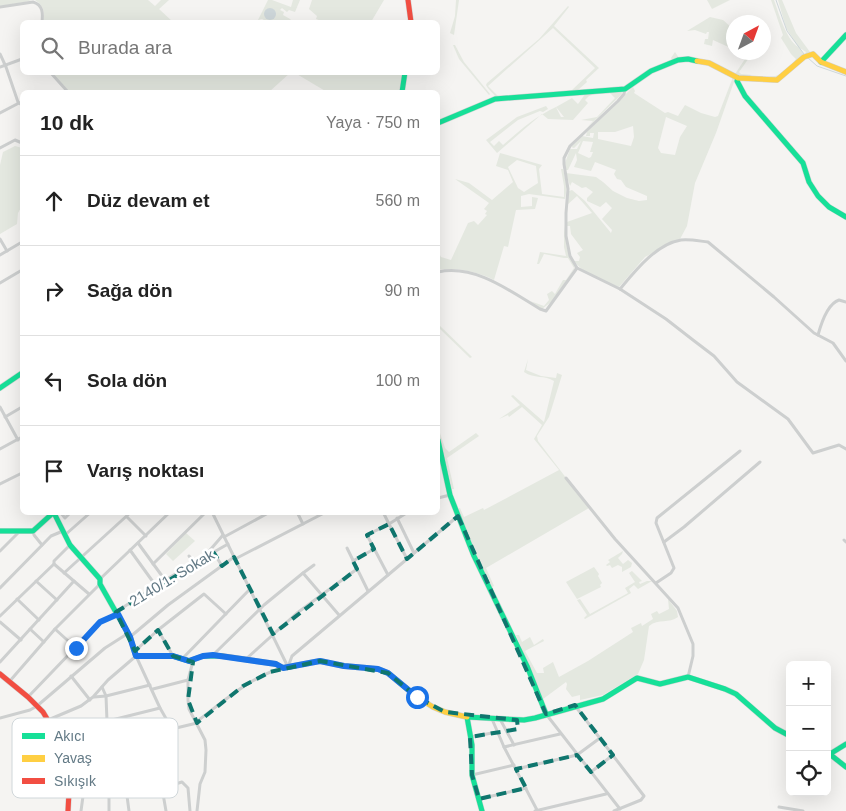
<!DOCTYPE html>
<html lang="tr">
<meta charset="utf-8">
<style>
body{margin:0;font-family:Arial,sans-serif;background:#f2f2f2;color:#222}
.controls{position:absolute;right:15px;bottom:15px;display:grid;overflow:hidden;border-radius:8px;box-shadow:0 5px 20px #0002}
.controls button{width:45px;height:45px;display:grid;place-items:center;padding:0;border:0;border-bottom:1px solid #e0e0e0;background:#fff;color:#222;font:25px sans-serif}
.compass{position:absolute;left:726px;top:15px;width:45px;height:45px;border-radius:50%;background:#fff;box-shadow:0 5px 20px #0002;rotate:41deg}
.stop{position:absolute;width:15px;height:15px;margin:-11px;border:4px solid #1a73e8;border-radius:50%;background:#fff}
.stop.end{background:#1a73e8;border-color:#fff;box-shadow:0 1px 5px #0008}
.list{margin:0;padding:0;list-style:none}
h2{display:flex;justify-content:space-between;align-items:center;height:65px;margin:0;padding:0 20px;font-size:21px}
h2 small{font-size:16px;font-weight:400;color:#767676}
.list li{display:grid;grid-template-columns:32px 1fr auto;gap:15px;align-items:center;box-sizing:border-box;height:90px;padding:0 20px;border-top:1px solid #e0e0e0}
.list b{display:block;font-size:19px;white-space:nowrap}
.list em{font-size:16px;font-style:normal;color:#767676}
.icon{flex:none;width:28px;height:28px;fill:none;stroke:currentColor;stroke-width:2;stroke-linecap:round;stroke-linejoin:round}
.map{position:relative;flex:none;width:846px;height:811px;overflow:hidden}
.search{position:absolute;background:#fff;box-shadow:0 5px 20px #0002;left:20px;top:20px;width:420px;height:55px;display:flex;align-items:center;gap:12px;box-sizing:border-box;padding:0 18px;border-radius:8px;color:#767676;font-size:19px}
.panel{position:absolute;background:#fff;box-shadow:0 5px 20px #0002;left:20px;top:90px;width:420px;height:425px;border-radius:8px}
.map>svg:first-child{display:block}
.green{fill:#e4e8e0;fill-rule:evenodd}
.water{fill:#ced7da}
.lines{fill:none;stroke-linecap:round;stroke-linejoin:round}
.stream{stroke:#ced7da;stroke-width:1}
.fast-casing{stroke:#d1d2d2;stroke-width:6}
.slow-casing{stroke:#d1d2d2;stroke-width:6}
.jam-casing{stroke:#d1d2d2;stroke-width:6}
.street{stroke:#cdcfcf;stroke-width:3}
.fast{stroke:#16e098;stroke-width:5}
.slow{stroke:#ffcf43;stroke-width:5}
.jam{stroke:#f24e42;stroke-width:5}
.route{stroke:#1a73e8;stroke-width:6}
.marked{fill:none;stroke:#0f766e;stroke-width:4;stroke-dasharray:10 6;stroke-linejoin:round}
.labels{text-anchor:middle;stroke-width:5;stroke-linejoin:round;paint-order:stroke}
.street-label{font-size:15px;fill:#627985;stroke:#fff}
.key{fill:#fff;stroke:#d0d7da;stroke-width:1}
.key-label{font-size:14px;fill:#627985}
</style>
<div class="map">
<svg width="846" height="811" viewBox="0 0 846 811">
<rect width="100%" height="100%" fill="#f5f4f2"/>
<g class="green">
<path d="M0,0H29L31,1L0,6Z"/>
<path d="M35,0H148L155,6L161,0H169L159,9L173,22H43C45,12 44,6 35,0Z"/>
<path d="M268,0H272L291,7L293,0H300L295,12L289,10L287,12L282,8L280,10L284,12L283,15L290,19L293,22L280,20L279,22H268L262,19L258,20Z"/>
<path d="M312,0H384L371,22H324L316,19L317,16L309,9Z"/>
<path d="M456,0H459L454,35L450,33L455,16Z"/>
<path d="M707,0H730L712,9Z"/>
<path d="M771,0H774C779,14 786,39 798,47L786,28L778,0H782L796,33L810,52L805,54L806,52L800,48L804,55L775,79L755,76C777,78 781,77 796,59L791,54L781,38L783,35Z"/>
<path d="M568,6L569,7L554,26L599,68L586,80L587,82L578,90L557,93L556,92L572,90L595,68L553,28L488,86L498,96L550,92L551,94L496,98C495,94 488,90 486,85L487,83L539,39Z"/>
<path d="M710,17L723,20L733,29V49L713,40L712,46L704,44L705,39H708L709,32H707L706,34L695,30L687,31Z"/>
<path d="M453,45H455L464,62L490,94L489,95L459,59Z"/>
<path d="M675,52L679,58L704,60L735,74L747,56V53H750L749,58L739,72L741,74L752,75C736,83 719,65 704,61C695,59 682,61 672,60L671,58Z"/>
<path d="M52,73H290L269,92H70Z"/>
<path d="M295,73H403L400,92H327Z"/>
<path d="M733,77L735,79L716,133L695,183L687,226L680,239L645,257L619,287C604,280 584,275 574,261H579L580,257L577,253L583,250L571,234L570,226H567V222L592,213L577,196L567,205L569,191L572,190L585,201L611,233L612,230L602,219L612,208L606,202L600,207L587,201V198L593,192L586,187L582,188L572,182L570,186L566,173L596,177L603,182L613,191L627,198L639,201L647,200V196L626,187L621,180L617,179L614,174L616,170L595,162L591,171L574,167L577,160L576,153L568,170H566L565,163L570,149H577L581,141L574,148L571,147L582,136L593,138L594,133H590V136H586L587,132L633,87L635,91L634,93L665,113L668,112L678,116L685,105L701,113L715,117L718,116ZM666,117L687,126L680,137L675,155L661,153L658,148ZM633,126L634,137L631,146L598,139V132H615ZM583,141L593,142L590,152H593L591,157L589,158L578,153Z"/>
<path d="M621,91L622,94L586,129L593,121L581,120L597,117L615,98L610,93L595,94L589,96L585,100L588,103L573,120L548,119L542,114L497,153L486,140L517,117L546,106L548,109L543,112L540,111L518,120L490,142L494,146L499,141L503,145C519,131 536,116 556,107L561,117H564L556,107L572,98L578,104L586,93Z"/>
<path d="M15,146L22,148V206L18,213L17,224L0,234V165L3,152Z"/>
<path d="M500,153L542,165L539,169L542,194L564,197V186L561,169H563L567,187L565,199L529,194L521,196V207L532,206V197L538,198L535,209L516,210L508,247L504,246L494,280C478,272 456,267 438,270V251L441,257L451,260L468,223L474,221L478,225L487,215L485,214L487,211L484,209L489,203L455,179L469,183L492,200L513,182L508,170L496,166ZM517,160L536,166L538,183L524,192L518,188L508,167Z"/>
<path d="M564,225L567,248L575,268L551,302L542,309L530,301L544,306L549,300L547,294L552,291L555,294L563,280H566L574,268L568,258H564L544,254L539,264H537L540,252L566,256L564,247Z"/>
<path d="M438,324L472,357L470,358L438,327Z"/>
<path d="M528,359L526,370L541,376L556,378L557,373L562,375L549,417L537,436L538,441L589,508L486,568L494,586L492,587L482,568L457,509L460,508L464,517L483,508L484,510L559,470L534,439L542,425L522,407L509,417L508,415L499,419L520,405L511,396L513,395L544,422L554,381C545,375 534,379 524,372Z"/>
<path d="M438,427L445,448L449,452L476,433L479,436L447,458L454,489H452L443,449L438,435Z"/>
<path d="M186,533L195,541L173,561L166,554Z"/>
<path d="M623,551L622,554L618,558L623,564L628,560L632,563L631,567L622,572V567L618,565L612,568L610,565L607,566L606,565L610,562L608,560Z"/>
<path d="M594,567L599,574L598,576L602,583L600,585L601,587L577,599L566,582Z"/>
<path d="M632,571L642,581L639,582L640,584L647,581H652L638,589L634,585L629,589L631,593L585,619L584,618L587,615L577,600L580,599L590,614L628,593L625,588L635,582L629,573Z"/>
<path d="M668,599L677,611L678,617C669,624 659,618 649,626L644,660L638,674L603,695L580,700V695L572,697L566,689L567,684L566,682L543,699L516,635H519L522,642L530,637L534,645L543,639L544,641L525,651L537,673H544L543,668L553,662L559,677L588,661L633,632L631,628L641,623L642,626L653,619L651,614L657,611L659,614L669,609Z"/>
</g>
<circle class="water" cx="270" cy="14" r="6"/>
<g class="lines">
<g class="stream">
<path d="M776,0L787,31L804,54"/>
<path d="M807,57L817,66L846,76"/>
</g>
<defs>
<g id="fast">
<path d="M821,62L846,35"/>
<path d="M738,78L737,81L745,96L803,163L809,182L818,196L829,207L846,217"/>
<path d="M402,92L405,72"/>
<path d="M438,123L495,99L625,89L651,71L678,60L688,59L697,61"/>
<path d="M0,388L22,373"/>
<path d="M438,440L450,495L474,556L527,666L546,714"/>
<path d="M56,512L55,515L70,545L100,579V584L130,637L136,656H173L189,661L203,656H222"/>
<path d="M0,531H33L54,512"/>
<path d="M827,752L846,767"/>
<path d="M830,754L846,744"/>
<path d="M482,811L472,775V745L467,717L524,720L535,718L603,699L637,678L660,684L688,677L725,689L736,694L775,728L790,736"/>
</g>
<g id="slow">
<path d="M697,61L709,63L738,78L777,80L804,57L813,54L821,62L846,72"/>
<path d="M222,656L276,664L283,668L320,661L344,666L378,669L388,673L417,697L433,707L445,712L467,717"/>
</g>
<g id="jam">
<path d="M408,0L411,22"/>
<path d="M0,674L28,697L43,712L56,734L69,792L68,811"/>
</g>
</defs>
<use href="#fast" class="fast-casing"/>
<use href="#slow" class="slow-casing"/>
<use href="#jam" class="jam-casing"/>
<g class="street">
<path d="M0,7L33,2C43,5 43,13 42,22"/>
<path d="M0,54L6,67L18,102L22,105"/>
<path d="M0,67L22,59"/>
<path d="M50,72L68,92"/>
<path d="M625,89L624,94L618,101L570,146L564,158V164L568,189L566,213V236L570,256L577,268L620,289L666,319L693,340L714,356L737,382L788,419L813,453L839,445L846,449"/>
<path d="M0,113L19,103"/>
<path d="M0,148L15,140L22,143"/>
<path d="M0,239L7,251"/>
<path d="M0,255L22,242"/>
<path d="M438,272C475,264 510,291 540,309L546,311L577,268"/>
<path d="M0,283L22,270"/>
<path d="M620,289C635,271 656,244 681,240C690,239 699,241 708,242L774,297L814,333L833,343L846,361"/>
<path d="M818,335C821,324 827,304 839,300L846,302"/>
<path d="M0,407L18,440"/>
<path d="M5,417L22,407"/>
<path d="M0,449L22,437"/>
<path d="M566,478L615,539L678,608L693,644V656L688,677"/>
<path d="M0,484L22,473"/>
<path d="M438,498L450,495"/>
<path d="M60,512L65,518L71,512"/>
<path d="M212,512L288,667"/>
<path d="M297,512L303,524"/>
<path d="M383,512L389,524L408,512"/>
<path d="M127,517L146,536"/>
<path d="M397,518L414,553"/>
<path d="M33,531L34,535L42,545"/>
<path d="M65,535L91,512"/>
<path d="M224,537L270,512"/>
<path d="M844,540L846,542"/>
<path d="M664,542L684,527L760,462"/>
<path d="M138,543L165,580"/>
<path d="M347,548L368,591"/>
<path d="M130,550L156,586"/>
<path d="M0,551L19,532"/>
<path d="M214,553L222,566"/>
<path d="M189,556L195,563"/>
<path d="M204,557L223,535"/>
<path d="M235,559L326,512"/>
<path d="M353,561L374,549"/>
<path d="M54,564L89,594"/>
<path d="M153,564L206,512"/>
<path d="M64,573L131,512"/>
<path d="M303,573L314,565"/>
<path d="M388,575L367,535L389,524L407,559"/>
<path d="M100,579L170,512"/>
<path d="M36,581L57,600"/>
<path d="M656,583L671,573L674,568L656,523L657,518L740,451"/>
<path d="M0,588L51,536L63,531"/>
<path d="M17,599L39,620"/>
<path d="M116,612L165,580L228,544"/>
<path d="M0,616L54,564V561L70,545"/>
<path d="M0,622L21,640"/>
<path d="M30,629L44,642"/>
<path d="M55,629L76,648"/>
<path d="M158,630L173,656"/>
<path d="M130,637L168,605L234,557"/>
<path d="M135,651L158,630L204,594L226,614"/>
<path d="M213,655L264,605L303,573L339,615"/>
<path d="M183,658L250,589"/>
<path d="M246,659L297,613L357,569"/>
<path d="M189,661L192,665L188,680V700L189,709L205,740L206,750L205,772L200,784L197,811"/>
<path d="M0,662L74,581"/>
<path d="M288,667L292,656L458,516"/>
<path d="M71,676L90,700"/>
<path d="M9,682L55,629L100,584"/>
<path d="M102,687L106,696L107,721L113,741L157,732"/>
<path d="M153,689L188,680"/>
<path d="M28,697L100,622L117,614"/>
<path d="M94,697L106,696L150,685"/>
<path d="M576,707L644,796L641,800L614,811"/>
<path d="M546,714L620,809"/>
<path d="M0,718L30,710L37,706L105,648L127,634"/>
<path d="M492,719L504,747L560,734"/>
<path d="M500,719L514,745"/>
<path d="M48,720L81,706L93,697L108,680L136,656L160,708L172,729L197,723L200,719C225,700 251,677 282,668"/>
<path d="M56,734L160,708"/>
<path d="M471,737L497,732"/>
<path d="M504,747L537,810"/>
<path d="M516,769L577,755L600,738"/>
<path d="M591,772L613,755"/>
<path d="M472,775L514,765"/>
<path d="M162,788L166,811"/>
<path d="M69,790C86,789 113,784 127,796H135L182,782L188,788L190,811"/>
<path d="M127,796L129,811"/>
<path d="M479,799L526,788"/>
<path d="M779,807L803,811"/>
<path d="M81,811L84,789"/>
<path d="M109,811V789"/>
<path d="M535,811L606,794"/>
</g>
<use href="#fast" class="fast"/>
<use href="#slow" class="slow"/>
<use href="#jam" class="jam"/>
</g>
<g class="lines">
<path class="route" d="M76,648L100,622L118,614L130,637L136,656H173L189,661L203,656L213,655L276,664L283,668L320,661L344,666L378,669L388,673L417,697"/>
</g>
<path class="marked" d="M458,516L546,714L575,705L613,755L591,772L577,755L516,769L526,788L479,799L472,775L470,737L518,729L517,720L445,712L417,697L388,673L320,661L270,672L243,686L197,723L188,700L193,662L173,656L158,630L135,651L116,612L214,553L222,566L234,557L273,634L357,569L353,561L374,549L367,535L389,524L407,559Z"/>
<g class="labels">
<g class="street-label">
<text transform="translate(172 578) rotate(-31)" y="5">2140/1. Sokak</text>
</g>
</g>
<rect x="12" y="718" width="166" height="80" rx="8" class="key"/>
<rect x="22" y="733" width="23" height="6" fill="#16e098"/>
<rect x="22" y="755" width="23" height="7" fill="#ffcf43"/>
<rect x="22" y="778" width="23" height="6" fill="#f24e42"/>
<g class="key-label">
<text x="54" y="741">Akıcı</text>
<text x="54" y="763">Yavaş</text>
<text x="54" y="786">Sıkışık</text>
</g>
</svg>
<div class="controls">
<button>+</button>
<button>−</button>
<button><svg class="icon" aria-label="locate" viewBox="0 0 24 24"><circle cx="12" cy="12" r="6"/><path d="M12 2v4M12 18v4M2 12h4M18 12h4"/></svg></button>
</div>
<svg class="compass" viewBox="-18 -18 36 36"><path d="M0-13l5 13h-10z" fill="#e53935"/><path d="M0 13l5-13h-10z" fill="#767676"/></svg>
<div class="stop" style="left:417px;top:697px"></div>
<div class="stop end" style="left:76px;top:648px"></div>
<div class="search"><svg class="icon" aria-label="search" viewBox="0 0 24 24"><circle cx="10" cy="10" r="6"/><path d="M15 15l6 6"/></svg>Burada ara</div>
<section class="panel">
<h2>10 dk<small>Yaya · 750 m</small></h2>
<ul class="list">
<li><svg class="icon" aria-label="ahead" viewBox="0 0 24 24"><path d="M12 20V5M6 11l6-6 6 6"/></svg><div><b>Düz devam et</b></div><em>560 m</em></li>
<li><svg class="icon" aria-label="right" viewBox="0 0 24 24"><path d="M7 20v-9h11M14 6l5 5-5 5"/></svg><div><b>Sağa dön</b></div><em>90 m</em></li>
<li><svg class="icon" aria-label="left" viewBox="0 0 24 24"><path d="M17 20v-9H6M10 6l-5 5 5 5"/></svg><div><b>Sola dön</b></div><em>100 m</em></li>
<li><svg class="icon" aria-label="arrive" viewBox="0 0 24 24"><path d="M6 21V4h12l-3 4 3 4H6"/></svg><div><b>Varış noktası</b></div></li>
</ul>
</section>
</div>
